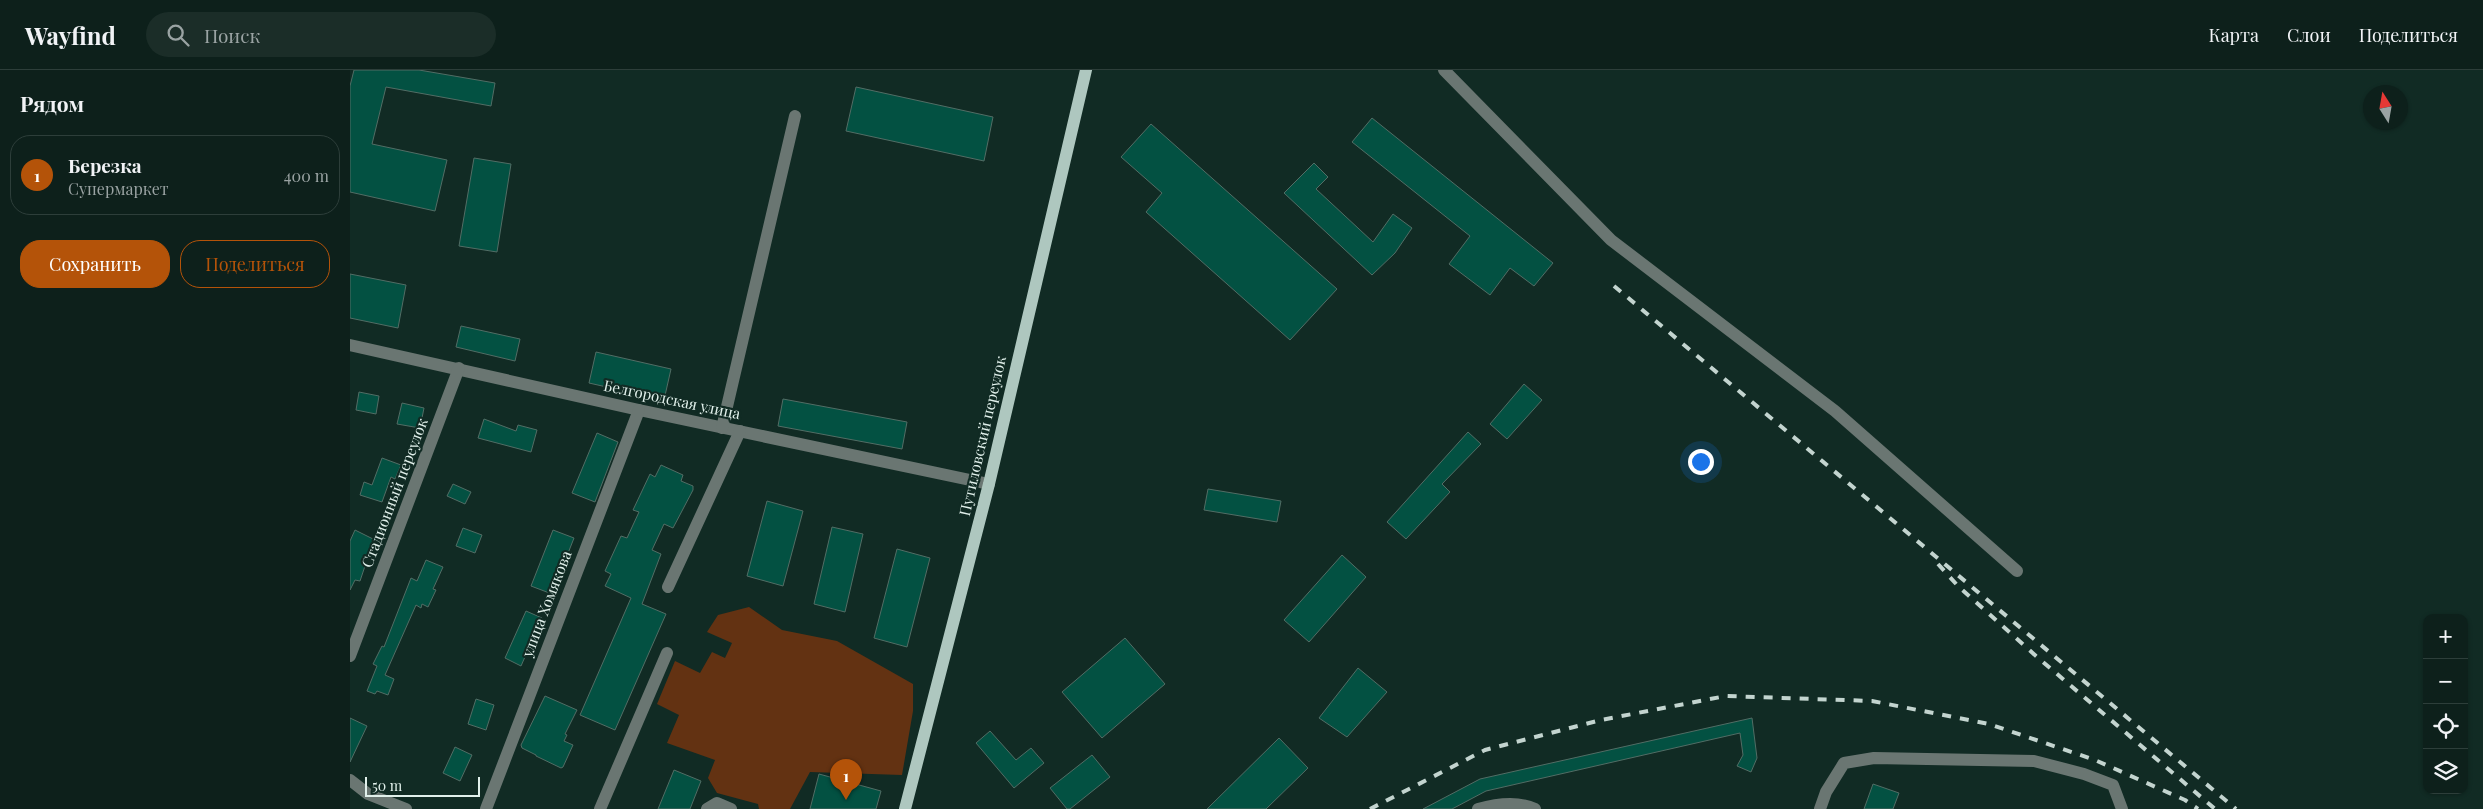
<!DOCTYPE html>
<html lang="ru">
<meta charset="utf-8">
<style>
body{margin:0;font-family:"Playfair Display",serif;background:#1b2d28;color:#f1f3f6}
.controls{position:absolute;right:15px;bottom:15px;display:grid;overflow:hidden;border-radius:10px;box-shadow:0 1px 4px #0004}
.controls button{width:45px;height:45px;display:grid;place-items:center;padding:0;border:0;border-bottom:1px solid #2d3e3a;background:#0d201b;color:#f1f3f6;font:25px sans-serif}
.compass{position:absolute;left:2013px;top:15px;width:45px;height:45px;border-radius:50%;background:#0d201b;box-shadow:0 1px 4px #0004;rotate:349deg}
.scale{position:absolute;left:15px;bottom:12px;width:115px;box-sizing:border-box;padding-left:5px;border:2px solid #e1f0eb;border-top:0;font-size:14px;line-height:18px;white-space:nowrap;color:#e1f0eb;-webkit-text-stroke:4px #112b24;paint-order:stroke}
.you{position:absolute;left:1350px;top:391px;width:18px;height:18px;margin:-12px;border:4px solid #fff;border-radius:50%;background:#1a73e8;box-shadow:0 0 0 8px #1a73e833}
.badge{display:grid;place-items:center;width:32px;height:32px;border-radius:50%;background:#b45309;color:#fff;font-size:16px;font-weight:700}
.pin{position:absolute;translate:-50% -41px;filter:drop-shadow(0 1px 2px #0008)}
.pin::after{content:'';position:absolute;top:26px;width:18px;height:15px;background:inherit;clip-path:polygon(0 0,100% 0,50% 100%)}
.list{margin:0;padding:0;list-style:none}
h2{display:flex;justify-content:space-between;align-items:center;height:65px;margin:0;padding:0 20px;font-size:21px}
h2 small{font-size:16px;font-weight:400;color:#9aa3a3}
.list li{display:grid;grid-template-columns:32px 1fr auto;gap:15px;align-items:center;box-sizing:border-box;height:80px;margin:0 10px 10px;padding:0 10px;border:1px solid #2d3e3a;border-radius:20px}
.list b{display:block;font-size:19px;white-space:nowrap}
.list p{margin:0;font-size:16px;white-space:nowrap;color:#9aa3a3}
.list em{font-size:16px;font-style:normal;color:#9aa3a3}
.actions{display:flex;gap:10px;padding:15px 20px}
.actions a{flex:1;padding:11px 0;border:1px solid #b45309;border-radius:20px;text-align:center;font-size:18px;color:#b45309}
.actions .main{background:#b45309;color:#fff}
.icon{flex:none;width:28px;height:28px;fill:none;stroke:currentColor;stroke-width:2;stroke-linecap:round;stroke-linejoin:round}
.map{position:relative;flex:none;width:2133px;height:739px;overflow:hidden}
header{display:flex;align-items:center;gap:30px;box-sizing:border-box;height:70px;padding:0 25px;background:#0d201b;border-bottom:1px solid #2d3e3a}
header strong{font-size:24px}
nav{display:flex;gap:28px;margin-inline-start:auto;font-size:18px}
.search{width:350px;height:45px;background:#1b2d28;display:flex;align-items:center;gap:12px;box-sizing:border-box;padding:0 18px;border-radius:28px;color:#9aa3a3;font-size:19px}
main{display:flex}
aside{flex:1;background:#0d201b}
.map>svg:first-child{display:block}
.green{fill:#633212}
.building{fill:#035142;stroke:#526d65}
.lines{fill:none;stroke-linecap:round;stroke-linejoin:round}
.minor{stroke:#6a7672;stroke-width:12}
.major{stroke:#aec7bf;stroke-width:12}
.rail{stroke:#c3d4cf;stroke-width:4;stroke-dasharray:9 9;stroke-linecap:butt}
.labels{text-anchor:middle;stroke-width:4.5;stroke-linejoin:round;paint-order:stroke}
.street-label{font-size:15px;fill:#e1f0eb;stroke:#112b24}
</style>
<header>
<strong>Wayfind</strong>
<div class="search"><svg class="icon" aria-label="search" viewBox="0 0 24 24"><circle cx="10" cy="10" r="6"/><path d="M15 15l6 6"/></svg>Поиск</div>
<nav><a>Карта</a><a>Слои</a><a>Поделиться</a></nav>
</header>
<main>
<aside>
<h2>Рядом<small></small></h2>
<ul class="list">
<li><span class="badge">1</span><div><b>Березка</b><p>Супермаркет</p></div><em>400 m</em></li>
</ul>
<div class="actions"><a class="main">Сохранить</a><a>Поделиться</a></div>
</aside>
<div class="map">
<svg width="2133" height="739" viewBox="0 0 2133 739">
<rect width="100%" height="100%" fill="#112b24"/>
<path class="green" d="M399,537L432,560L487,571L563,614V641L552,705L460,702L440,739H409L408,734L367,723L358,708L365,690L317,673L329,645L307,634L325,591L350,603L362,582L375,588L382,573L357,562L368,545Z"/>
<g class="building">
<path d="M4,0H69L145,13L141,36L36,17L22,74L97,90L85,141L0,122V16Z"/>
<path d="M506,17L643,47L634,91L496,61Z"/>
<path d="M1022,48L1203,193L1184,216L1160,198L1140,225L1099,194L1120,166L1002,72Z"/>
<path d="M801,54L987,219L940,270L796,142L812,123L771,87Z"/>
<path d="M124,88L161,94L147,182L109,176Z"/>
<path d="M964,93L978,107L966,119L1023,172L1043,144L1062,158L1045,183L1022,205L934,123Z"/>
<path d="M0,204L56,215L48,258L0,248Z"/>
<path d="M111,256L170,269L165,291L106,277Z"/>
<path d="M246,282L321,299L314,330L239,313Z"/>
<path d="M1174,314L1192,330L1157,369L1140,354Z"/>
<path d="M9,322L29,326L26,344L6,340Z"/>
<path d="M433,329L557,352L552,379L428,356Z"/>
<path d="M52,333L74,338L70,358L47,354Z"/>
<path d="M134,349L166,361L168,355L187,360L181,382L128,368Z"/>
<path d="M1118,362L1131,374L1092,414L1100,422L1056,469L1037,452Z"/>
<path d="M247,363L268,372L245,432L222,423Z"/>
<path d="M32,388L51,395L45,409L41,407L32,432L10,425L14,412L22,415Z"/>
<path d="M311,395L333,405L331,411L343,416V420L323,458L314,454L302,480L311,484L292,534L316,544L265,660L230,645L281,528L255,516L261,504L255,501L271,466L277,468L289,442L283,440L300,404L305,407Z"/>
<path d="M103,414L121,422L115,434L97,426Z"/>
<path d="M858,419L931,431L927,452L854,440Z"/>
<path d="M417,431L453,441L433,516L397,506Z"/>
<path d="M482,457L513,464L495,542L464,534Z"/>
<path d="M113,458L132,465L125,483L106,476Z"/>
<path d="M5,460L25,470L12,495L15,496L10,511L5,510L0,520V471Z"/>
<path d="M203,460L224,468L202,524L181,516Z"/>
<path d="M547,479L580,488L557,577L524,568Z"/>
<path d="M992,485L1016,507L959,572L934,550Z"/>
<path d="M76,490L93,497L83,519L86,520L78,537L72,534L71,538L66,535L35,605L44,609L38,625L27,621L25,624L17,621L27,596L23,594L32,576L34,577L61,508L67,511Z"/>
<path d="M176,541L192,548L171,596L155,588Z"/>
<path d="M775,568L815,614L752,668L712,622Z"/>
<path d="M1008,598L1037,622L997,667L969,648Z"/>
<path d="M195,626L227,640L215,664L217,665L214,671L223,675L213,697L211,698L186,686V685L172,678L171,675Z"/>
<path d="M126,629L144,635L136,660L118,654Z"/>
<path d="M0,648L17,656L0,692Z"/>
<path d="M1402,648L1407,688L1401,702L1387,696L1393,685L1390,663L1136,721L1102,739H1073L1130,709Z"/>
<path d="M640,661L666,690L681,678L694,693L664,718L626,673Z"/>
<path d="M929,668L958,698L916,739H857Z"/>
<path d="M105,677L122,685L110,711L93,703Z"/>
<path d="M742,685L760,707L720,739H717L700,718Z"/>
<path d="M324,700L351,711L340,739H308Z"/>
<path d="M469,704L531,721L526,739H460Z"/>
<path d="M1523,714L1549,723L1543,739H1514Z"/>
</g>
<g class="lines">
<g class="minor">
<path d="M1094,0L1261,170L1485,341L1667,501"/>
<path d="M0,275L289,340L639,414"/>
<path d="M372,358L445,46"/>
<path d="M318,517L390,361"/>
<path d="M0,586L109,298"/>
<path d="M0,710L18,724L56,739"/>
<path d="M136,739L289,340"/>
<path d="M250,739L317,583"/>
<path d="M357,739L367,733L381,739"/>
<path d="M1128,739C1146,734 1168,731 1185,739"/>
<path d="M1470,739L1476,722L1494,693L1524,688L1684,691L1734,704L1763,715L1772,739"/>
</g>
<path class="major" d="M555,739L639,414L736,0"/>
<g class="rail">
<path d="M1264,216L1886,739"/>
<path d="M1588,494L1608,516L1686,586L1865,739"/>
<path d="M1020,739L1135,680L1251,650L1376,626L1522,631L1639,654L1745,690L1835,730L1848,739"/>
</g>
</g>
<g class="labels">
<g class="street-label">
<text transform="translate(322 330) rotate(12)" y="5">Белгородская улица</text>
<text transform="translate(633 366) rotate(-77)" y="5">Путиловский переулок</text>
<text transform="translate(45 423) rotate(-69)" y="5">Стадионный переулок</text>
<text transform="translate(197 534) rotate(-69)" y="5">улица Хомякова</text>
</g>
</g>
</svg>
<div class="controls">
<button>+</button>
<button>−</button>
<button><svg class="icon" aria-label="locate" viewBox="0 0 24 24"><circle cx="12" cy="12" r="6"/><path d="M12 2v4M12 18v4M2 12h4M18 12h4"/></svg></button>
<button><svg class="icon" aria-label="layers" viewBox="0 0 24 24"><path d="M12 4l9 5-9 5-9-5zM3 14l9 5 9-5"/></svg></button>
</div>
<svg class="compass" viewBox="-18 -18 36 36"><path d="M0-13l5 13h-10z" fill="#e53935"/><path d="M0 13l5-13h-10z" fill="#9aa3a3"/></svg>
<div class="scale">50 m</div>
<div class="you"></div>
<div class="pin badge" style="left:496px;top:730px">1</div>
</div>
</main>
